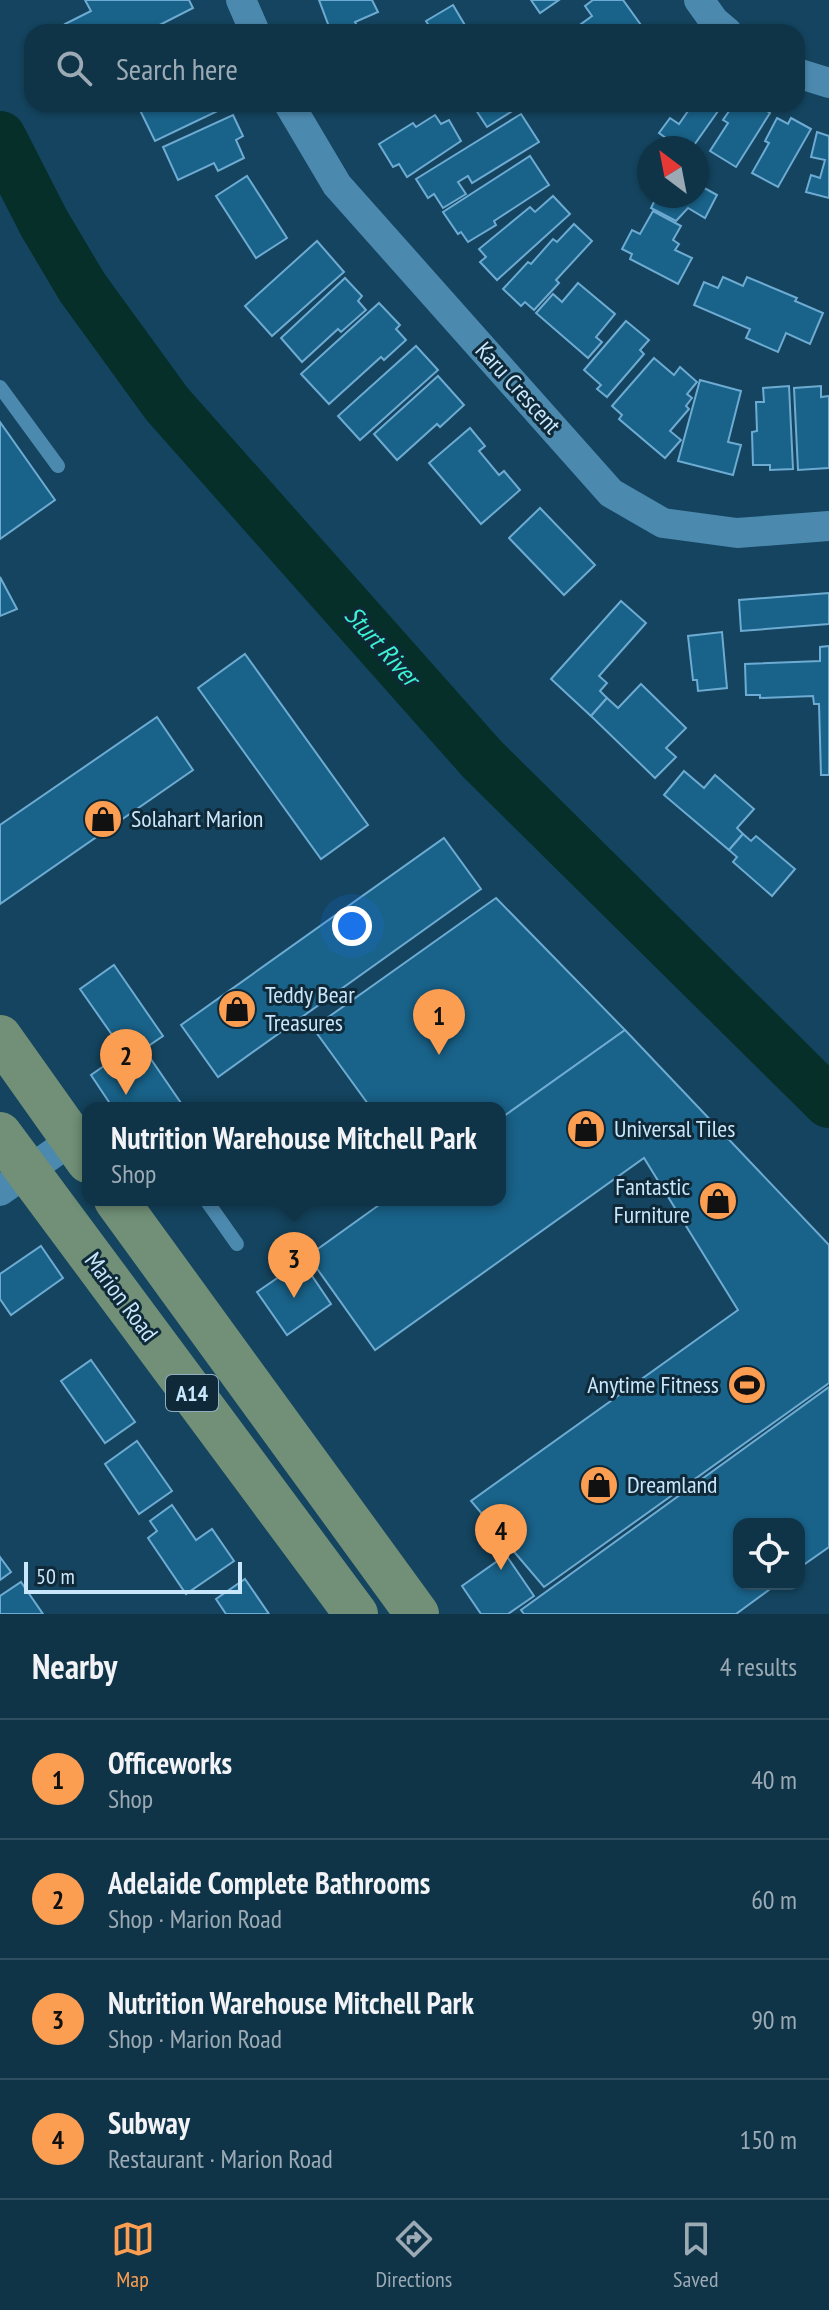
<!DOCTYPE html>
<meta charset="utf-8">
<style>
body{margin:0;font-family:"PT Sans Narrow",sans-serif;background:#183b4e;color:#f1f3f6}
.controls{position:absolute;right:24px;bottom:24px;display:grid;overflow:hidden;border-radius:16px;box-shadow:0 2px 6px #0004}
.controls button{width:72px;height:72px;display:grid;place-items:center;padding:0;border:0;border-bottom:2px solid #2f4e60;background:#0f3347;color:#f1f3f6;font:40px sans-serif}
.compass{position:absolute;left:637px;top:136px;width:72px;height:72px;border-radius:50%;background:#0f3347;box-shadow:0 2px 6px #0004;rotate:328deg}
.scale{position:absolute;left:24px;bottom:20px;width:218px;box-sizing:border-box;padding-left:8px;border:4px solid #c9e7fc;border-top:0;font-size:22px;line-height:28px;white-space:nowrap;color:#c9e7fc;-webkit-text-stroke:6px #0f2938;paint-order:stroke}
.you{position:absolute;left:352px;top:926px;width:28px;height:28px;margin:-20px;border:6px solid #fff;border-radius:50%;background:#1a73e8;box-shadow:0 0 0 12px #1a73e833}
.badge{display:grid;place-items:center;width:52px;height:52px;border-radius:50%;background:#fb9e51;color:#111;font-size:26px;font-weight:700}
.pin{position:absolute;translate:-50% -66px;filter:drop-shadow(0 2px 4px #0008)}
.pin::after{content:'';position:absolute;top:42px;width:28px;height:24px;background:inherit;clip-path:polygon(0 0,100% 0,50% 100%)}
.popup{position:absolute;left:82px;top:1102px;width:424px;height:104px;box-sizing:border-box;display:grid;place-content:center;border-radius:16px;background:#0f3347;filter:drop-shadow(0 2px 6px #0005);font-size:26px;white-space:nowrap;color:#9baab4}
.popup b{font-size:30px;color:#f1f3f6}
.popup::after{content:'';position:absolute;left:50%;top:100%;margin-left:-16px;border:16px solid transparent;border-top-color:#0f3347}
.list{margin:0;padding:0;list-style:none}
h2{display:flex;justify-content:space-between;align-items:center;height:104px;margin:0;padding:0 32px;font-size:34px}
h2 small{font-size:26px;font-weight:400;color:#9baab4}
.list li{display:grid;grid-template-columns:52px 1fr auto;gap:24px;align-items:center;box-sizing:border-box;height:120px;padding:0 32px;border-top:2px solid #2f4e60}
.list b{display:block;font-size:30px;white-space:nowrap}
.list p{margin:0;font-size:26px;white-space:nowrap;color:#9baab4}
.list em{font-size:26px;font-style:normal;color:#9baab4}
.icon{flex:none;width:44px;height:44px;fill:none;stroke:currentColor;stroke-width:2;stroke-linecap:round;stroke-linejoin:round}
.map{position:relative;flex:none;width:829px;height:1614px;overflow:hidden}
.search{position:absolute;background:#0f3347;box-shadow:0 2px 6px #0004;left:24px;right:24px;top:24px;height:88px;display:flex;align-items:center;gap:20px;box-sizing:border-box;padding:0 28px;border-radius:24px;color:#9baab4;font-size:30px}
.sheet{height:584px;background:#0f3347}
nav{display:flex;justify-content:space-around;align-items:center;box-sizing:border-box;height:112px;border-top:2px solid #2f4e60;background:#0f3347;font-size:22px;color:#9baab4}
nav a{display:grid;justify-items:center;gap:4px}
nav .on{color:#fb9e51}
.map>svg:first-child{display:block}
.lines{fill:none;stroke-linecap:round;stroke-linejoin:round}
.river{stroke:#052f28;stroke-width:52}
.building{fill:#196289;stroke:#6eabd2;stroke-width:2}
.lane{stroke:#4c89ae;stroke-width:14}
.street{stroke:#4c89ae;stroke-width:30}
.primary{stroke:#719077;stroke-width:44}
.labels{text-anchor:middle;stroke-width:6;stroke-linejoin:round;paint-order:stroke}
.shield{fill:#0f2938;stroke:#91aec1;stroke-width:2}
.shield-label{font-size:22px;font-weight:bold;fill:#c9e7fc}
.street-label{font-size:24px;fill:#c9e7fc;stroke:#0f2938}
.poi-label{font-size:24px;fill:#c9e7fc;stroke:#0f2938;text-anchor:start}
.water-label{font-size:26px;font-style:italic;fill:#3df1d1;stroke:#0f2938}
</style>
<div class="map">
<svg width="829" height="1614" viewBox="0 0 829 1614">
<rect width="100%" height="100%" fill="#14445f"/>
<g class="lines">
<path class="river" d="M0,137L44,223L82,287L167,404L482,759L829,1102"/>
</g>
<g class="building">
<path d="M85,0H189L193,8L146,32H69L65,24L91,11Z"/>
<path d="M319,0H372L378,12L355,22L357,26L344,32H331Z"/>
<path d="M531,0H559L540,13Z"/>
<path d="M593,0H623L646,32H581L577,27L592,16L585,6Z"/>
<path d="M453,5L469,32H433L426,21Z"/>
<path d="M137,104H227L228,106L155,141Z"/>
<path d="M472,104H510L514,110L487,127Z"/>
<path d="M679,104H723L692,148H680L659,133L670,118L679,124L688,111Z"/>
<path d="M734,104H756L770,113L736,167L710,151L728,123L723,120Z"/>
<path d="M521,114L539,142L472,183L468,176L458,182L466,194L443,208L434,194L428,198L416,179Z"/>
<path d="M233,115L243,136L236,140L244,158L218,171L214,163L178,180L163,147Z"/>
<path d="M435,115L441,124L449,120L461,141L407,177L399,164L393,167L379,144L413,123L416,127Z"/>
<path d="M777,118L788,124L791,118L811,129L778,187L752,173L769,143L765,141Z"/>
<path d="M817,132L829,136V198L806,192L811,175L820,178L825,160L811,157Z"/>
<path d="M530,156L549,185L494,221L496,225L468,242L461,232L458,234L443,212Z"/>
<path d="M247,176L287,238L256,258L216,196Z"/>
<path d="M697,184L717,195L705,218L688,208L676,221L651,208L657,196H697Z"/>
<path d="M553,196L570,214L497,280L480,262L486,257L479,249L530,207L535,212Z"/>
<path d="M653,211L681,226L673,240L679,244L675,250L692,258L678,284L630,259L632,254L622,249L632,230L640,234Z"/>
<path d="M574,224L592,241L556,280L559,283L534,310L525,302L521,306L503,289L528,262L531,264L553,239L557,242Z"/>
<path d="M317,241L344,272L272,336L245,306Z"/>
<path d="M723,277L743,286L747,277L797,298L795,301L823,313L810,344L786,333L778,352L746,338L750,329L694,305L704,282L718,288Z"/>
<path d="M345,278L362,296L358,301L366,310L341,332L338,329L302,362L281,338Z"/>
<path d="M578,283L615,314L596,337L602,342L588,358L536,313L553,294L562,302Z"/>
<path d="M379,303L400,325L396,329L406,340L384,360L381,357L329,404L301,374Z"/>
<path d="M626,321L649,340L640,350L644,354L607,397L597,389L601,385L584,370Z"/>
<path d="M416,346L438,370L360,440L338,416Z"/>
<path d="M654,358L674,375L680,367L697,382L687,394L692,398L686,406L689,409L670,431L681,440L665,458L619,419L622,415L612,406Z"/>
<path d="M438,376L464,405L440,427L437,424L397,460L374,434Z"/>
<path d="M700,380L741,391L728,442L741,445L733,475L678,461Z"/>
<path d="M789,386L793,469L770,470V465H753L752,432L757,431L756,402H764L763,388Z"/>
<path d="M821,386V397L829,396V468L798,470L794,388Z"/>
<path d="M0,422L55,500L0,539Z"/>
<path d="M470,428L485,446L479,451L499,475L504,471L520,490L481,524L429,463Z"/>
<path d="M540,508L595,565L564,595L509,538Z"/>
<path d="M0,577L17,609L0,616Z"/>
<path d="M829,593V624L741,631L739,600Z"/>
<path d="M621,601L646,623L599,676L607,683L600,691L607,698L591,716L551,679Z"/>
<path d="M722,632L727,688L698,691L697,680H693L688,636Z"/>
<path d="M829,646V775H821L819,704H814L813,696L760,698V695H746L745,664L820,661V647Z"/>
<path d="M245,654L368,825L321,859L198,688Z"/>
<path d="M641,684L686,728L666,748L676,757L655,778L591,716L607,698L618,708Z"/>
<path d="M157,717L193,770L0,904V825Z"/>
<path d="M684,771L704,788L715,775L754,809L737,828L743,834L729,850L664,795Z"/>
<path d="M743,834L751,841L756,836L795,869L772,896L733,862L737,857L729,850Z"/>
<path d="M444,838L481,889L218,1077L181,1025Z"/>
<path d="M496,898L625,1030L500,1119V1108H371L313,1028Z"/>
<path d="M114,965L163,1036L144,1049L181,1103L174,1108H113L91,1075L124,1052L80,989Z"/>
<path d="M625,1030L829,1245V1383L544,1587L471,1501L738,1310L644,1158L375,1350L308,1256L386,1200H500V1119Z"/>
<path d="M41,1246L63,1278L11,1315L0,1299V1274Z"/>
<path d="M302,1261L331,1304L287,1335L257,1292Z"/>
<path d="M91,1360L135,1422L105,1443L61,1381Z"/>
<path d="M829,1387V1547L799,1568V1524H739V1584H777L736,1614H524L521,1610Z"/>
<path d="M137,1441L172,1491L139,1514L105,1464Z"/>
<path d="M172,1505L196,1540L212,1529L234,1561L186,1594L148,1538L157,1531L150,1521Z"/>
<path d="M506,1555L534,1596L508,1614H481L462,1586Z"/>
<path d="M0,1557L11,1572L0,1580Z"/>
<path d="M245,1579L269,1614H226L216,1599Z"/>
<path d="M21,1582L43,1614H0V1596Z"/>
</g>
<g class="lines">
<g class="lane">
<path d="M0,387L58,466"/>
<path d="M206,1200L237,1244"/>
</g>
<g class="street">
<path d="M241,0L255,32"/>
<path d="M699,0L714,21L727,32"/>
<path d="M797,73L829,83"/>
<path d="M289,104L337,185L611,493L663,523L737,533L829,526"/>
<path d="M0,1191L72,1140"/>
</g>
<g class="primary">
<path d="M0,1037L88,1161"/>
<path d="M0,1134L356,1614"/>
<path d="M116,1200L417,1614"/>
</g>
</g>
<defs>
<symbol id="shop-disc" viewBox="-11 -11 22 22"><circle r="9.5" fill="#fb9e51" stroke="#0f2938"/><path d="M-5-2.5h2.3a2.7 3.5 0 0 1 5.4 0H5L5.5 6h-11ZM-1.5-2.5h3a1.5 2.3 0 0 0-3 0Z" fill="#111"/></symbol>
<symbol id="stadium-disc" viewBox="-11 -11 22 22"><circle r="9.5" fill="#fb9e51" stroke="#0f2938"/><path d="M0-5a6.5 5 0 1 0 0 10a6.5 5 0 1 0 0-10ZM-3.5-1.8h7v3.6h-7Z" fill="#111"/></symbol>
</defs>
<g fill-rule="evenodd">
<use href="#shop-disc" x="81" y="797" width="44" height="44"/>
<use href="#shop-disc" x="215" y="987" width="44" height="44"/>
<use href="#shop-disc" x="564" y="1107" width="44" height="44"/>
<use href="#shop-disc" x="696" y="1179" width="44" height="44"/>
<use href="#stadium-disc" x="725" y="1363" width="44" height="44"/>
<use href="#shop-disc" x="577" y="1463" width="44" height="44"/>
</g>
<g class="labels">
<rect class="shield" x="166" y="1375" width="52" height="36" rx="6"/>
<g class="shield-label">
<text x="192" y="1401">A14</text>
</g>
<g class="street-label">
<text transform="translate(518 388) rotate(48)" y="8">Karu Crescent</text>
<text transform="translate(121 1297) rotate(53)" y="8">Marion Road</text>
</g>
<g class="poi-label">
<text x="131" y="827">Solahart Marion</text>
<text x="265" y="1003">Teddy Bear<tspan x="265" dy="28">Treasures</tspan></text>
<text x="614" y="1137">Universal Tiles</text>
<text x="690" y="1195" text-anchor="end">Fantastic<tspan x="690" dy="28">Furniture</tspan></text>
<text x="719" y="1393" text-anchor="end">Anytime Fitness</text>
<text x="627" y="1493">Dreamland</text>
</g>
<g class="water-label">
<text transform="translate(382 646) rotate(48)" y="9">Sturt River</text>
</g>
</g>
</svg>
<div class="controls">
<button><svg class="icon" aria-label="locate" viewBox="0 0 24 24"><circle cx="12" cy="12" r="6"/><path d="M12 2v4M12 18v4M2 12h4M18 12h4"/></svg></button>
</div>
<svg class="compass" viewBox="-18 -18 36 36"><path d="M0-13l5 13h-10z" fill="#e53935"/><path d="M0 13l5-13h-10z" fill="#9baab4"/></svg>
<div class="scale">50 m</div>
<div class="you"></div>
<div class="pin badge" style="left:439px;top:1055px">1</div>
<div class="pin badge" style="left:126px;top:1095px">2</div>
<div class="pin badge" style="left:294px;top:1298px">3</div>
<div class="popup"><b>Nutrition Warehouse Mitchell Park</b>Shop</div>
<div class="pin badge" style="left:501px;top:1570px">4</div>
<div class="search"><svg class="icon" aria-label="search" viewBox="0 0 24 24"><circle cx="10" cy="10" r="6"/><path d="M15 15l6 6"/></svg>Search here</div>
</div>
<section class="sheet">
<h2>Nearby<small>4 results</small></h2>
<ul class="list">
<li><span class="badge">1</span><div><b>Officeworks</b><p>Shop</p></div><em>40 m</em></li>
<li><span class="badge">2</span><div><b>Adelaide Complete Bathrooms</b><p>Shop · Marion Road</p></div><em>60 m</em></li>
<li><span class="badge">3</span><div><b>Nutrition Warehouse Mitchell Park</b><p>Shop · Marion Road</p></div><em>90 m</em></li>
<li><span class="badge">4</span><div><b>Subway</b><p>Restaurant · Marion Road</p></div><em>150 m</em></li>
</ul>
</section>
<nav>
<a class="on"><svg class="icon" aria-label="map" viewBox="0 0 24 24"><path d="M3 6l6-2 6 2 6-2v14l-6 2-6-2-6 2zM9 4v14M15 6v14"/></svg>Map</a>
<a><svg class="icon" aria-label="directions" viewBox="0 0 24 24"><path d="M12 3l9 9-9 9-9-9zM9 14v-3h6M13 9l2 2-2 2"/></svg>Directions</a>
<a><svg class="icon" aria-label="saved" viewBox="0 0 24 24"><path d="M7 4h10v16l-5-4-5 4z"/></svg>Saved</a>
</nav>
